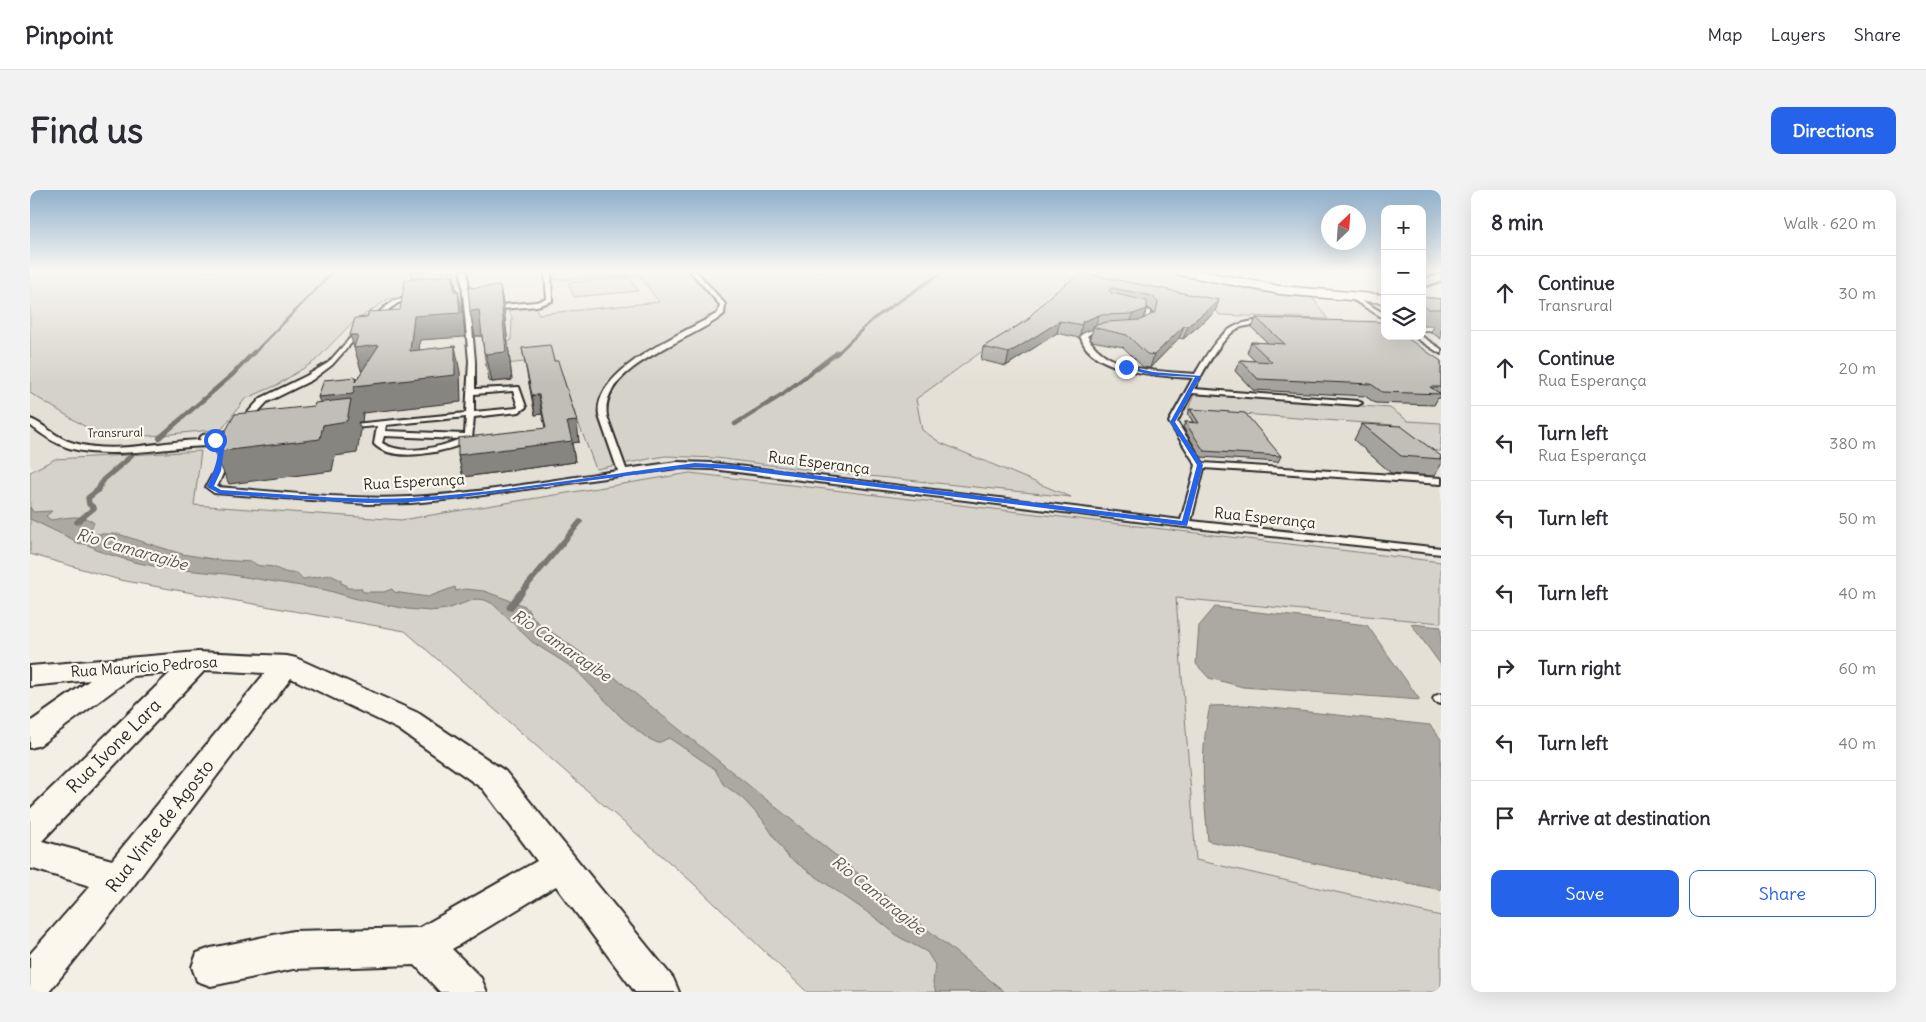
<!DOCTYPE html>
<meta charset="utf-8">
<style>
body{margin:0;font-family:Delius,sans-serif;background:#f2f2f3;color:#2b2b33}
.controls{position:absolute;right:15px;top:15px;display:grid;overflow:hidden;border-radius:10px;box-shadow:0 5px 20px #0002}
.controls button{width:45px;height:45px;display:grid;place-items:center;padding:0;border:0;border-bottom:1px solid #e1e1e2;background:#fff;color:#2b2b33;font:25px sans-serif}
.compass{position:absolute;left:1291px;top:15px;width:45px;height:45px;border-radius:50%;background:#fff;box-shadow:0 5px 20px #0002;rotate:25deg}
.stop{position:absolute;width:15px;height:15px;margin:-11px;border:4px solid #2563eb;border-radius:50%;background:#fff}
.stop.end{background:#2563eb;border-color:#fff;box-shadow:0 1px 5px #0008}
.list{margin:0;padding:0;list-style:none}
h2{display:flex;justify-content:space-between;align-items:center;height:65px;margin:0;padding:0 20px;font-size:21px}
h2 small{font-size:16px;font-weight:400;color:#7c7c81}
.list li{display:grid;grid-template-columns:32px 1fr auto;gap:15px;align-items:center;box-sizing:border-box;height:75px;padding:0 20px;border-top:1px solid #e1e1e2}
.list b{display:block;font-size:19px;white-space:nowrap}
.list p{margin:0;font-size:16px;white-space:nowrap;color:#7c7c81}
.list em{font-size:16px;font-style:normal;color:#7c7c81}
.actions{display:flex;gap:10px;padding:15px 20px}
.actions a{flex:1;padding:11px 0;border:1px solid #2563eb;border-radius:10px;text-align:center;font-size:18px;color:#2563eb}
.actions .main{background:#2563eb;color:#fff}
.icon{flex:none;width:28px;height:28px;fill:none;stroke:currentColor;stroke-width:2;stroke-linecap:round;stroke-linejoin:round}
.map{position:relative;flex:none;width:1411px;height:802px;overflow:hidden;border-radius:10px}
header{display:flex;align-items:center;gap:30px;box-sizing:border-box;height:70px;padding:0 25px;background:#fff;border-bottom:1px solid #e1e1e2}
header strong{font-size:24px}
nav{display:flex;gap:28px;margin-inline-start:auto;font-size:18px}
.intro{display:flex;align-items:center;justify-content:space-between;box-sizing:border-box;height:120px;padding:0 30px}
h1{margin:0;font-size:35px}
.button{padding:12px 22px;border-radius:10px;background:#2563eb;color:#fff;font-size:18px;font-weight:700}
main{display:flex;gap:30px;padding:0 30px}
aside{flex:1;background:#fff;border-radius:10px;box-shadow:0 5px 20px #0002}
.map>svg:first-child{display:block}
.built{fill:#e4e0d6}
.green{fill:#d5d2c9;stroke:#807e7a}
.water{fill:#aca9a2;stroke:#787772}
.lines{fill:none;stroke-linecap:round;stroke-linejoin:round}
.stream-far3{stroke:#787772;stroke-width:3}
.stream-far2{stroke:#787772;stroke-width:4.5}
.stream-far1{stroke:#787772;stroke-width:5.5}
.stream{stroke:#787772;stroke-width:7}
.service-casing{stroke:#2b2b2b;stroke-width:4}
.minor-casing{stroke:#2b2b2b;stroke-width:4}
.secondary-casing{stroke:#2b2b2b;stroke-width:3}
.service{fill:#fbf7ec;fill-rule:evenodd}
.minor{fill:#fbf7ec;fill-rule:evenodd}
.secondary{fill:#fbf7ec;fill-rule:evenodd}
.wall{fill:#a5a39d;stroke:#2b2b2b;fill-rule:evenodd}
.shaded-wall{fill:#86857f;stroke:#2b2b2b}
.building{fill:#c0beb6;stroke:#2b2b2b}
.route{fill:#2563eb}
.labels{text-anchor:middle;stroke-width:4.5;stroke-linejoin:round;paint-order:stroke}
.far-street-label{font-size:12px;fill:#2b2b2b;stroke:#fbf7ec}
.street-label{font-size:15px;fill:#2b2b2b;stroke:#fbf7ec}
.water-label{font-size:16px;font-style:italic;fill:#585755;stroke:#fbf7ec}
.near-street-label{font-size:18px;fill:#2b2b2b;stroke:#fbf7ec}
</style>
<header>
<strong>Pinpoint</strong>
<nav><a>Map</a><a>Layers</a><a>Share</a></nav>
</header>
<div class="intro"><h1>Find us</h1><a class="button">Directions</a></div>
<main>
<div class="map">
<svg width="1411" height="802" viewBox="0 0 1411 802">
<rect width="100%" height="100%" fill="#f3efe4"/>
<filter id="ink" filterUnits="userSpaceOnUse"><feTurbulence type="fractalNoise" baseFrequency=".02" numOctaves="2"/><feDisplacementMap in="SourceGraphic" scale="10" xChannelSelector="R" yChannelSelector="G"/><feConvolveMatrix kernelMatrix="1 2 1 2 8 2 1 2 1" color-interpolation-filters="sRGB"/></filter>
<g filter="url(#ink)">
<path class="built" d="M0,81H1150L1355,111V146H1392V114L1411,115V802L518,428L22,296L0,276Z"/>
<g class="green">
<path d="M0,81H425L426,103L358,109L321,134L285,171L247,195L215,209L192,239L121,246L64,242L0,203Z"/>
<path d="M528,81H1144L1203,95L1281,106L1298,129L1189,125L1186,120L1048,92L886,209L892,240L911,253L1041,307L762,278L686,268L635,266L566,279L524,169L455,176L456,153L481,151L482,127L478,120L505,117L509,124L629,112L609,85L522,90Z"/>
<path d="M599,87L608,101L544,107L538,93Z"/>
<path d="M1164,204L1360,218L1378,231L1411,233V261H1404L1363,235L1158,220Z"/>
<path d="M171,261L164,315L371,330L660,283L1411,372V433L1146,408L1166,670L1411,726V802H777L663,693L375,441L90,390L0,364V282L25,269Z"/>
</g>
<g class="water">
<path d="M0,317L3,322L22,321L16,326L21,330C36,328 52,323 64,333L61,339L62,344H88L152,364L189,370L223,372C229,378 235,375 243,377C253,381 256,384 267,383L273,389L300,385L311,390V393L316,395V398H331L333,402H354L362,399L364,402L398,407L425,397L426,401L435,399L454,401L495,416L506,431L577,481L975,802H906L903,793L905,775L897,762L869,747L847,729L758,667L732,629L712,608L693,594L685,579L639,548L628,553L617,548L592,528L545,479L502,452L463,414L455,410L446,409L417,419L400,421L377,419L327,409L296,400L196,384L133,378L104,372L65,360V358L55,354L45,353L44,350L0,329Z"/>
<path d="M1185,417L1337,435L1390,510L1213,497L1179,488L1166,474L1169,436Z"/>
<path d="M1381,434L1411,437V475Z"/>
<path d="M1214,515L1400,535L1411,549V700L1178,651C1174,602 1169,565 1180,516Z"/>
</g>
<g class="lines">
<g class="stream-far3">
<path d="M223,164L304,81"/>
<path d="M807,164L843,129L914,81"/>
</g>
<g class="stream-far2">
<path d="M705,234L753,204L808,162"/>
<path d="M129,248L203,184L224,162"/>
<path d="M98,269L102,265"/>
</g>
<g class="stream-far1">
<path d="M47,332L64,318L59,314L58,308L68,300L73,290L99,268"/>
<path d="M490,404L550,332"/>
</g>
<path class="stream" d="M480,417L491,403"/>
<defs>
<g id="service">
<path d="M431,81H437L445,171V199L489,197L496,217L489,222L444,227L442,249C421,262 363,274 344,254L347,236L311,239V235H314L436,223L439,171ZM483,201L488,217L487,218L444,222V204ZM436,227L435,244L355,241L356,235ZM354,246L430,249C409,258 373,266 352,253Z"/>
<path d="M515,81H521L522,111L507,116L459,120L456,118L459,116L506,112L517,109Z"/>
<path d="M660,81H666L695,114L694,124C665,150 569,175 577,226L596,279L647,272L682,273L1151,330L1166,275L1139,232L1163,188C1132,186 1080,183 1058,160C1054,156 1052,150 1050,146L1060,138L1079,137V139L1064,141L1057,146C1076,182 1130,181 1165,184C1181,158 1193,133 1226,131C1231,131 1237,130 1241,133L1240,134C1230,136 1219,134 1209,138C1192,145 1172,184 1164,199L1328,211L1332,213L1328,215L1162,203L1147,232L1173,273L1411,288V294L1174,278L1161,331L1411,358V364L1155,337L682,279L647,278L424,309L381,313L338,314L184,303L176,297L194,263L198,260L202,263L187,297C251,302 316,310 380,307C449,304 519,290 588,281L569,226C562,179 655,143 688,123L690,115Z"/>
<path d="M385,105L387,108L368,113L358,120L325,149L302,175L282,190L237,212L216,235H210V231L231,208L276,186L298,173L321,147L354,118L364,111Z"/>
<path d="M1320,106H1324L1355,124V129L1320,108Z"/>
<path d="M1100,116L1120,121L1119,135L1110,138V136L1114,133L1115,123L1100,118Z"/>
<path d="M1392,136L1411,137V141L1392,140Z"/>
<path d="M1383,146H1391L1411,159V164Z"/>
<path d="M0,229C15,234 25,248 44,253C84,265 130,251 171,250L169,248L173,245L199,241L203,243L202,245L175,250L191,251V255L188,256C141,255 85,271 39,258C24,253 12,245 0,235Z"/>
<path d="M1410,504H1411V514L1405,512L1403,509L1405,506Z"/>
</g>
<g id="minor">
<path d="M1411,84V91L1392,97V90Z"/>
<path d="M168,462L257,466L266,468L388,523L475,581L643,788L649,802H605L526,696L422,759L451,788L457,802H410L385,775L263,779L181,796L167,791L162,777L167,763L181,758L263,741L389,738L507,671L453,599L368,539L261,488L101,699L19,802H0V764L60,696L0,678V619L140,483L103,486L10,555L0,558V532L60,490L0,496V476ZM175,480L235,483L82,670L12,651Z"/>
</g>
<path id="secondary" d="M1144,81H1171L1250,96L1355,105V113L1250,104L1150,85Z"/>
</defs>
<use href="#service" class="service-casing"/>
<use href="#minor" class="minor-casing"/>
<use href="#secondary" class="secondary-casing"/>
<use href="#service" class="service"/>
<use href="#minor" class="minor"/>
<use href="#secondary" class="secondary"/>
</g>
<g class="wall">
<path d="M1052,83L1185,122L1153,149L1149,148L1120,178L1113,177L1093,157L1062,151L1060,148L1063,139L1050,144L1049,148L1027,143L976,176L951,170L953,157L998,130V128ZM1117,117H1118L1123,123L1114,129Z"/>
<path d="M470,96L474,120L482,190L462,192L459,191L454,162L452,146H445L440,121Z"/>
<path d="M1392,107L1411,109V149L1401,142L1404,136H1392Z"/>
<path d="M1226,128L1411,171V208H1408L1404,215L1345,213L1335,206L1223,200L1205,181L1210,170L1225,171L1217,163L1221,152L1238,153L1222,138Z"/>
<path d="M492,158L524,171L549,252L542,253L545,272L433,287L428,265L515,238L512,224L505,225Z"/>
<path d="M1160,219L1251,266L1248,272L1171,267L1153,237L1155,232H1163L1158,224Z"/>
<path d="M1332,234L1411,266V275L1404,286L1361,283L1324,250Z"/>
</g>
<g class="shaded-wall">
<path d="M423,85L428,107V101L433,124L435,147L390,150L387,187L380,161L384,126Z"/>
<path d="M470,96L474,120L482,190L462,192L456,164Z"/>
<path d="M1189,110L1185,122L1153,149L1158,136Z"/>
<path d="M1117,119L1113,131L1099,136L1103,124Z"/>
<path d="M449,120L454,146H445L440,121Z"/>
<path d="M1069,125L1065,137L1063,136V139L1050,144L1052,132Z"/>
<path d="M1030,131L1027,143L976,176L979,163Z"/>
<path d="M1154,136L1149,148L1120,178L1124,165Z"/>
<path d="M320,145H328L349,155L332,183Z"/>
<path d="M425,156L430,182L431,212L333,223L332,232H328L331,240L327,263L305,266L302,281L199,294L184,262L298,234L288,207L325,192L326,187L329,195Z"/>
<path d="M502,205H509L512,224L505,225Z"/>
<path d="M547,231L549,252L542,253L545,272L433,287L428,265L537,232Z"/>
</g>
<g class="building">
<path d="M382,81H420L419,86L381,89Z"/>
<path d="M1052,83L1189,110L1158,136H1154L1124,165L1117,164L1097,145L1066,138L1063,136L1077,132L1111,130L1126,122L1128,112L1122,106L1082,98L1079,100L1081,103L1117,111V119L1103,124L1069,125L1052,132V135L1030,131L979,163L953,157L1001,128H998L1022,104Z"/>
<path d="M423,85L424,101H428L430,123L384,126L380,161L425,156V185L325,196L323,204L288,207L294,190L326,187L325,192L349,155L324,158L328,145H320L325,128L337,127L339,122L370,120L375,90Z"/>
<path d="M470,96L476,162L456,164L454,162L449,120L440,121L438,98Z"/>
<path d="M1392,107L1411,109V119H1399L1392,115Z"/>
<path d="M1226,128L1353,132L1355,134V146H1374L1411,171V197H1400L1411,204L1352,202L1341,194L1228,189L1210,170L1242,172L1221,152L1255,154Z"/>
<path d="M520,155L524,171H528L547,231L537,232L542,251L428,265V248L516,238L509,205H502L492,158Z"/>
<path d="M321,209L317,231L293,235L290,249L184,262L205,224L284,216L285,213Z"/>
<path d="M1160,219L1215,223L1251,266L1174,261L1155,232L1169,233Z"/>
<path d="M1332,234L1371,236L1411,266V269L1371,266Z"/>
</g>
</g>
<linearGradient id="sky" x2="0" y2="1"><stop stop-color="#90b0cc"/><stop offset="0.42" stop-color="#faf8f3"/><stop offset="1" stop-color="#faf8f3" stop-opacity="0"/></linearGradient>
<rect width="1411" height="193" fill="url(#sky)"/>
<path class="route" d="M1096,176L1123,182L1171,186L1145,232L1173,275L1157,336L702,279L665,277L424,308L381,312L338,313L190,304L177,297C183,284 189,269 188,254L182,250L185,248L195,253L191,281L184,296L191,300C254,304 318,311 381,308C476,302 571,285 665,273L702,275L1152,331L1167,275L1140,232L1165,187L1123,185L1094,178Z"/>
<g class="labels">
<g class="far-street-label">
<text transform="translate(85 243) rotate(-1)" y="4">Transrural</text>
</g>
<g class="street-label">
<text transform="translate(789 273) rotate(7)" y="5">Rua Esperança</text>
<text transform="translate(384 292) rotate(-3)" y="5">Rua Esperança</text>
<text transform="translate(1235 328) rotate(6)" y="5">Rua Esperança</text>
<text transform="translate(114 477) rotate(-4)" y="5">Rua Maurício Pedrosa</text>
</g>
<g class="water-label">
<text transform="translate(102 359) rotate(16)" y="6">Rio Camaragibe</text>
<text transform="translate(532 455) rotate(34)" y="6">Rio Camaragibe</text>
<text transform="translate(849 705) rotate(39)" y="6">Rio Camaragibe</text>
</g>
<g class="near-street-label">
<text transform="translate(84 556) rotate(-45)" y="6">Rua Ivone Lara</text>
<text transform="translate(130 636) rotate(-52)" y="6">Rua Vinte de Agosto</text>
</g>
</g>
</svg>
<div class="controls">
<button>+</button>
<button>−</button>
<button><svg class="icon" aria-label="layers" viewBox="0 0 24 24"><path d="M12 4l9 5-9 5-9-5zM3 14l9 5 9-5"/></svg></button>
</div>
<svg class="compass" viewBox="-18 -18 36 36"><path d="M0-13l5 13h-10z" fill="#e53935"/><path d="M0 13l5-13h-10z" fill="#7c7c81"/></svg>
<div class="stop" style="left:185px;top:250px"></div>
<div class="stop end" style="left:1096px;top:177px"></div>
</div>
<aside>
<h2>8 min<small>Walk · 620 m</small></h2>
<ul class="list">
<li><svg class="icon" aria-label="ahead" viewBox="0 0 24 24"><path d="M12 20V5M6 11l6-6 6 6"/></svg><div><b>Continue</b><p>Transrural</p></div><em>30 m</em></li>
<li><svg class="icon" aria-label="ahead" viewBox="0 0 24 24"><path d="M12 20V5M6 11l6-6 6 6"/></svg><div><b>Continue</b><p>Rua Esperança</p></div><em>20 m</em></li>
<li><svg class="icon" aria-label="left" viewBox="0 0 24 24"><path d="M17 20v-9H6M10 6l-5 5 5 5"/></svg><div><b>Turn left</b><p>Rua Esperança</p></div><em>380 m</em></li>
<li><svg class="icon" aria-label="left" viewBox="0 0 24 24"><path d="M17 20v-9H6M10 6l-5 5 5 5"/></svg><div><b>Turn left</b></div><em>50 m</em></li>
<li><svg class="icon" aria-label="left" viewBox="0 0 24 24"><path d="M17 20v-9H6M10 6l-5 5 5 5"/></svg><div><b>Turn left</b></div><em>40 m</em></li>
<li><svg class="icon" aria-label="right" viewBox="0 0 24 24"><path d="M7 20v-9h11M14 6l5 5-5 5"/></svg><div><b>Turn right</b></div><em>60 m</em></li>
<li><svg class="icon" aria-label="left" viewBox="0 0 24 24"><path d="M17 20v-9H6M10 6l-5 5 5 5"/></svg><div><b>Turn left</b></div><em>40 m</em></li>
<li><svg class="icon" aria-label="arrive" viewBox="0 0 24 24"><path d="M6 21V4h12l-3 4 3 4H6"/></svg><div><b>Arrive at destination</b></div></li>
</ul>
<div class="actions"><a class="main">Save</a><a>Share</a></div>
</aside>
</main>
